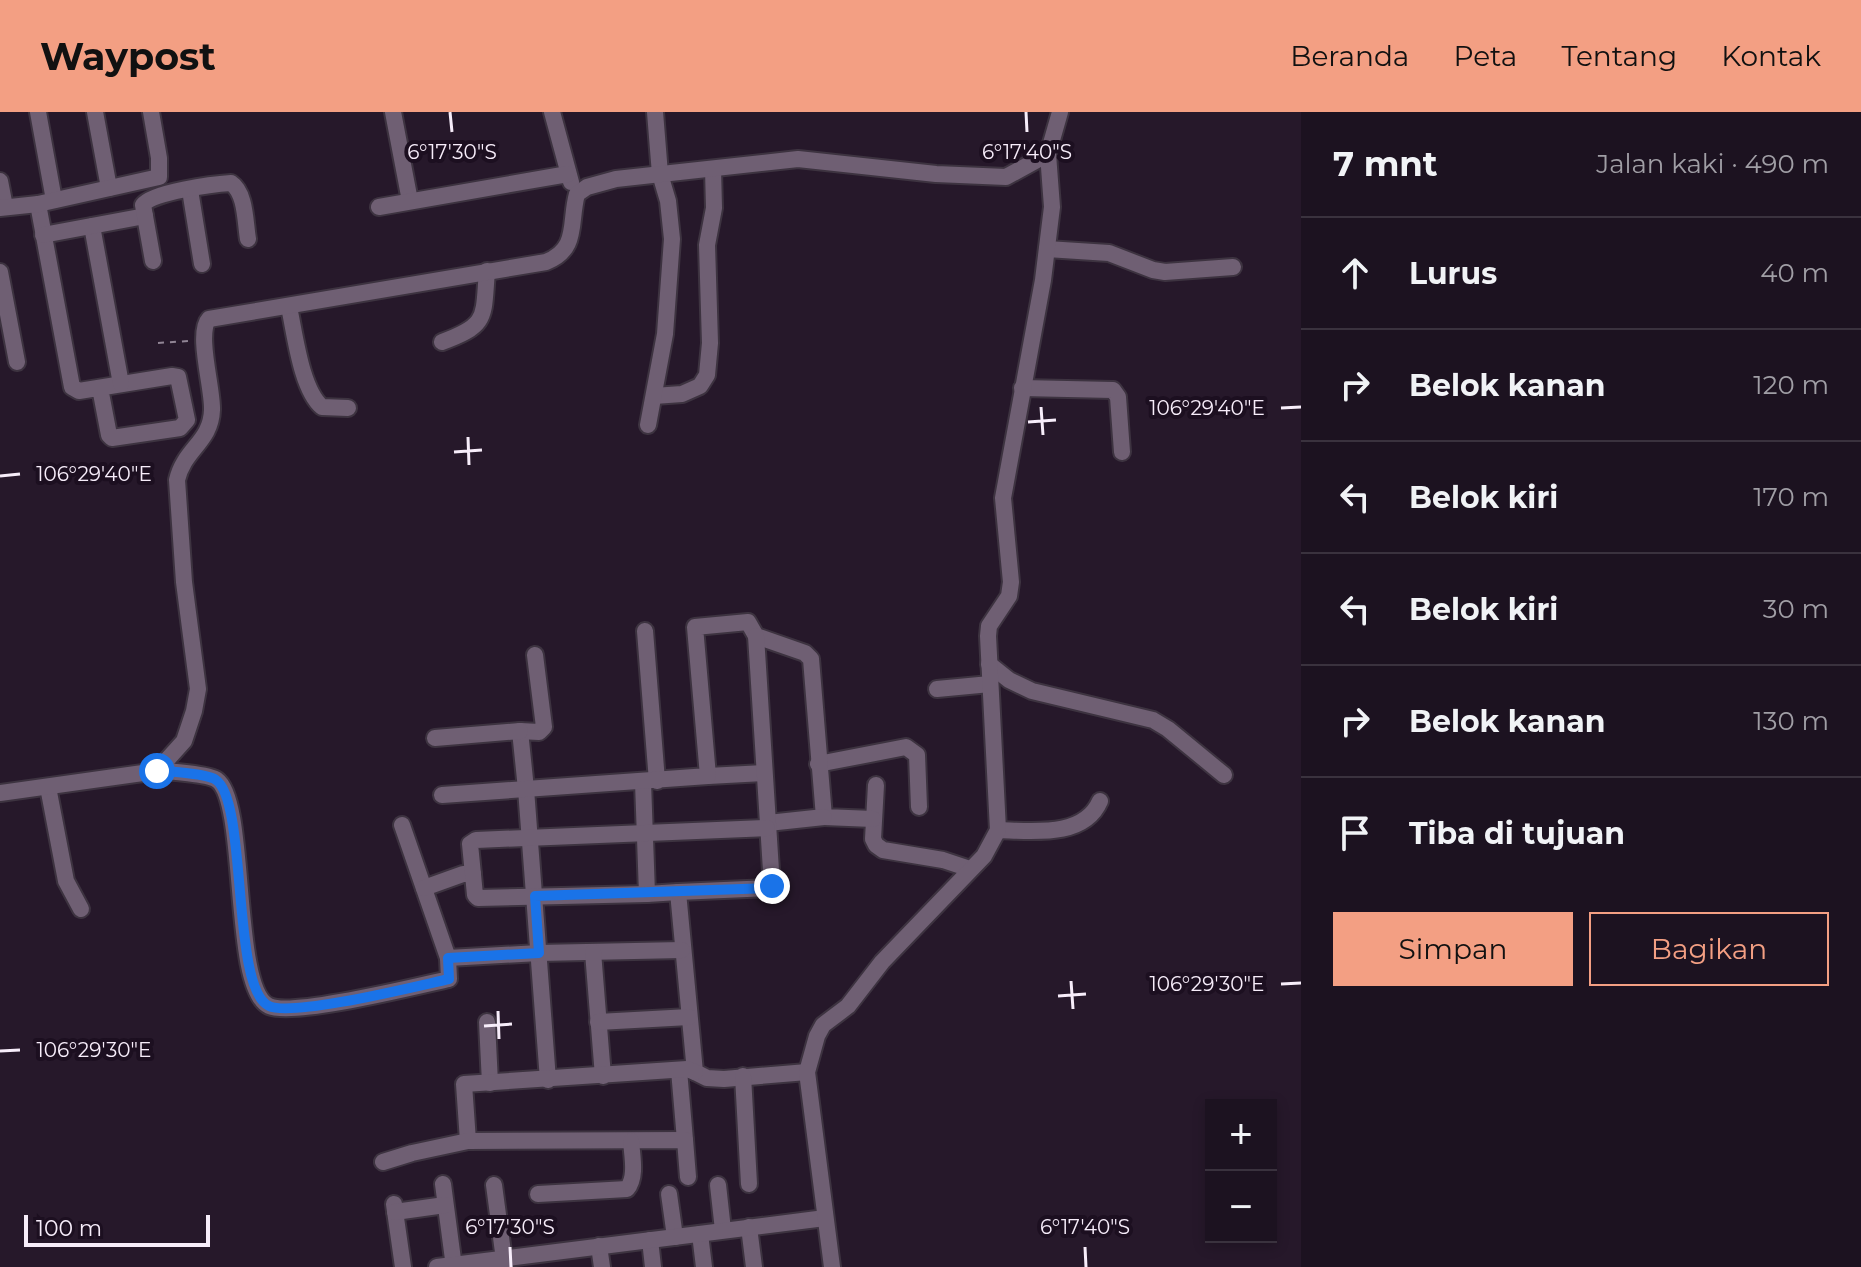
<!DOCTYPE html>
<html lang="id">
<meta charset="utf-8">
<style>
body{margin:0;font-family:Montserrat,sans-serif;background:#29202d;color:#f1f3f6}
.controls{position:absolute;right:24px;bottom:24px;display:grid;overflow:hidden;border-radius:0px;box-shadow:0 4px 12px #0003}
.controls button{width:72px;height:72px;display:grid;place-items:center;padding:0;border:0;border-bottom:2px solid #3a323e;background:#1c1220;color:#f1f3f6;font:40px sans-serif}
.scale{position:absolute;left:24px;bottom:20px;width:186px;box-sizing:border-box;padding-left:8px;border:4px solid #f7edfa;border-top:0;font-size:22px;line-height:28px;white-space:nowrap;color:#f7edfa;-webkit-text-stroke:6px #1c0f20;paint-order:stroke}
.stop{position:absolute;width:24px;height:24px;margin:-18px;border:6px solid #1a73e8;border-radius:50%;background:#fff}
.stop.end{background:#1a73e8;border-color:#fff;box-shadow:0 2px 8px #0008}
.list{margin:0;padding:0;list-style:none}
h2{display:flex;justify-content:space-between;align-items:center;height:104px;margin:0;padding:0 32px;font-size:34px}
h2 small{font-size:26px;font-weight:400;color:#a09ea5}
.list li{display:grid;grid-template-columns:52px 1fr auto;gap:24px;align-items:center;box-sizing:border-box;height:112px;padding:0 32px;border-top:2px solid #3a323e}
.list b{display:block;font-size:30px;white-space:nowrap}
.list em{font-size:26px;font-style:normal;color:#a09ea5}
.actions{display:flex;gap:16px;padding:24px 32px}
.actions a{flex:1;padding:18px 0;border:2px solid #f39f83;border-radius:0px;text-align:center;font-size:28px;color:#f39f83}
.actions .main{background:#f39f83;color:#111}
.icon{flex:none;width:44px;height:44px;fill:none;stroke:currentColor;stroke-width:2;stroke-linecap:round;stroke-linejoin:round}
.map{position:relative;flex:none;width:1301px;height:1155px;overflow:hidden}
header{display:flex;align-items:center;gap:48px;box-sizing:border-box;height:112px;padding:0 40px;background:#f39f83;color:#111}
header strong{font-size:38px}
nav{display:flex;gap:44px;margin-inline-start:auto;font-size:28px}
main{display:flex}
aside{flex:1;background:#1c1220}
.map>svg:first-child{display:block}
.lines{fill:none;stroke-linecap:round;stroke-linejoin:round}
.minor-casing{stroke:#3d3340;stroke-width:20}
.path{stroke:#918595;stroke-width:2;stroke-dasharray:6 6;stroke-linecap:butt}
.minor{stroke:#6f5f73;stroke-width:16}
.route{stroke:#1a73e8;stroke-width:10}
.ticks{fill:none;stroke:#f7edfa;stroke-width:3}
.ticks-label{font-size:20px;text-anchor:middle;fill:#f7edfa;stroke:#1c0f20;stroke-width:8;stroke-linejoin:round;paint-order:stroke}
</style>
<header>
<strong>Waypost</strong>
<nav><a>Beranda</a><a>Peta</a><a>Tentang</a><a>Kontak</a></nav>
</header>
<main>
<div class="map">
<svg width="1301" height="1155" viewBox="0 0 1301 1155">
<rect width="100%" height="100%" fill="#26182a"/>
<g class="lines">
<defs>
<g id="minor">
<path d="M38,0L54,88"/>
<path d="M95,0L109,76"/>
<path d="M393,0L410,89"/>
<path d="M552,0L571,70"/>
<path d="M0,69L5,95"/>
<path d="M190,78L202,152"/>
<path d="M38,92L72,275L79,279L172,264L178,265L187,308L180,316L112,326L109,323L100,276"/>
<path d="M379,95L568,62"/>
<path d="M0,96L38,92L159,65V46L151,0"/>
<path d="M92,114L121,272"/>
<path d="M43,123L145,104"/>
<path d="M1047,137L1109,141L1153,158L1165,160L1233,155"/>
<path d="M153,149L143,93C152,80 214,72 231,71C246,81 245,110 248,127"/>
<path d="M0,160L17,250"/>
<path d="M289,195C295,222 301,277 322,295L348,296"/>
<path d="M442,230C489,213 483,205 487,159"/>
<path d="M1022,276L1113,278L1118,285L1122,340"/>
<path d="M654,284L682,282L700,274L707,263L710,231L707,133L714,96L713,57"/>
<path d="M648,313L665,222L672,127L668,89L660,62L655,0"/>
<path d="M645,519L657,669"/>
<path d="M535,543L544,615L539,620L520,619L526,677L548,968"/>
<path d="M989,552L1009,568L1032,579L1153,608L1168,617L1224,663"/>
<path d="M937,577L990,572"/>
<path d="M435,626L520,619"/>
<path d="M818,652L906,635L917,643L919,695"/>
<path d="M157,659C168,659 209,662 217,668C248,690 231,877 269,894C293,905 417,874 449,867L448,846"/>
<path d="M708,664L764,661"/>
<path d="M643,670L647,782L678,780L695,960L707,966L724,967L807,960"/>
<path d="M876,673L873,727L876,733L883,738L943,748L970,757"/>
<path d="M48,675L66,769L81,797"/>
<path d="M0,681L157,659L184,629L194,599L198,577L184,470L177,368C184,337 211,330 212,298C213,277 196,221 209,207L546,150C579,137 569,111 577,82L587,75L616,67L798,47L936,62L1006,65L1048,42"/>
<path d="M442,683L708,664L695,515L748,510L756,524L805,541L811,547L824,705L873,707"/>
<path d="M768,711L824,705"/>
<path d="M402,713L448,846L539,841L682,838"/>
<path d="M998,718C1033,719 1084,726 1100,689"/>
<path d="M424,776L463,762H473"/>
<path d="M678,780L769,776L772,774L756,524"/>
<path d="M647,782L478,786L475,783L470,732L476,728L767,716"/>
<path d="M593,840L603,964"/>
<path d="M487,910L490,971"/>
<path d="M598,910L689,905"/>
<path d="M679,958L685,1028"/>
<path d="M743,964L749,1072"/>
<path d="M468,1029L464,972L687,957L695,960"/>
<path d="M383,1050L412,1041L468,1029L685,1028L688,1065"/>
<path d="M443,1072L454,1155"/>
<path d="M494,1073L505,1155"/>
<path d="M718,1073L723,1118"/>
<path d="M538,1082L627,1077C637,1065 632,1044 631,1029"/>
<path d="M669,1082L675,1125"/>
<path d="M394,1092L403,1155"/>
<path d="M395,1100L445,1093"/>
<path d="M749,1115L754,1155"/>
<path d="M700,1122L704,1155"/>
<path d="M650,1128L653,1155"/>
<path d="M599,1134L602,1155"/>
<path d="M437,1155L825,1106"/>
<path d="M832,1155L807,960L817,924L823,913L848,894L882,850L984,744L998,718L988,524L989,514L1009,484L1011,470L1003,386L1043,168L1052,95L1048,42L1060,0"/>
</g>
</defs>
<use href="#minor" class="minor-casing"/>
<path class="path" d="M158,231L188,229"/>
<use href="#minor" class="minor"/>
</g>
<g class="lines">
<path class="route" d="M157,659C168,659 209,662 216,668C248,690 231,877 269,894C293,905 417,874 449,867L448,846L539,841L535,784L769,776L772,774"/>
</g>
<path class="ticks" d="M450,0L452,20M1026,0L1027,20M1041,295L1043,323M1281,296L1301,295M1028,310L1056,308M468,325L469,353M454,340L482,338M0,364L20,362M1071,869L1073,897M1281,872L1301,871M1058,884L1086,882M498,899L499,927M484,914L512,912M0,939L20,938M510,1135L511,1155M1085,1135L1086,1155"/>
<g class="ticks-label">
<text x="452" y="47">6°17'30"S</text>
<text x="1027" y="47">6°17'40"S</text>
<text x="1207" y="303">106°29'40"E</text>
<text x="94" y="369">106°29'40"E</text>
<text x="1207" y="879">106°29'30"E</text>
<text x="94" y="945">106°29'30"E</text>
<text x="510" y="1122">6°17'30"S</text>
<text x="1085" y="1122">6°17'40"S</text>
</g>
</svg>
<div class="controls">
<button>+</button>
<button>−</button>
</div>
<div class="scale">100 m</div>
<div class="stop" style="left:157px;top:659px"></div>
<div class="stop end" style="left:772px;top:774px"></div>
</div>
<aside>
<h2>7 mnt<small>Jalan kaki · 490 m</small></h2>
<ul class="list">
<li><svg class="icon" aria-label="ahead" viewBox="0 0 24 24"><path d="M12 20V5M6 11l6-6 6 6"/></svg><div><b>Lurus</b></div><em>40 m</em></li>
<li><svg class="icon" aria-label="right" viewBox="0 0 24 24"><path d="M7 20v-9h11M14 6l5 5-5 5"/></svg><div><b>Belok kanan</b></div><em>120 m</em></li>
<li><svg class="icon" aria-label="left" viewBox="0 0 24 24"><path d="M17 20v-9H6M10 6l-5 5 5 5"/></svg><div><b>Belok kiri</b></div><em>170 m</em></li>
<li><svg class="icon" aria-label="left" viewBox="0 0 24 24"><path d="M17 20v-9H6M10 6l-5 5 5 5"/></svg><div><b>Belok kiri</b></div><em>30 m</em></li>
<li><svg class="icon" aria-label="right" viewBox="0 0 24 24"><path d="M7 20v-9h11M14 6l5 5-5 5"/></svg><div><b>Belok kanan</b></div><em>130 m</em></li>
<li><svg class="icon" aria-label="arrive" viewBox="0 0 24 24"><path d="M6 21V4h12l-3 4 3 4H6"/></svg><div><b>Tiba di tujuan</b></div></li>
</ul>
<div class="actions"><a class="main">Simpan</a><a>Bagikan</a></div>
</aside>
</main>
